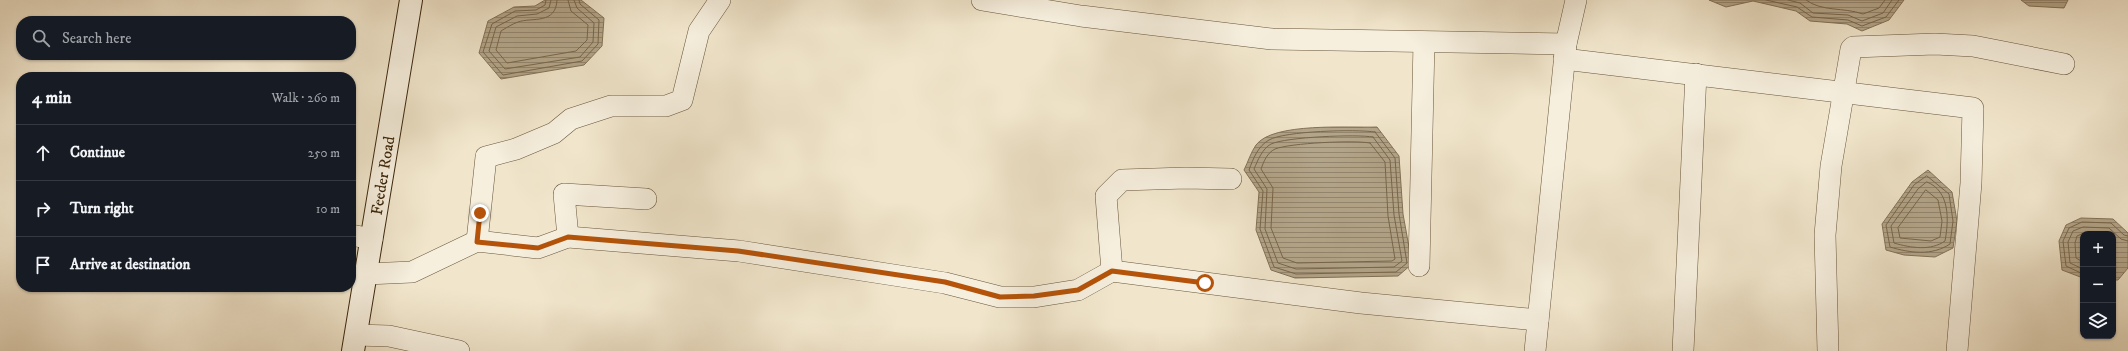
<!DOCTYPE html>
<meta charset="utf-8">
<style>
body{margin:0;font-family:"IM FELL DW Pica",serif;background:#242831;color:#f1f3f6}
.controls{position:absolute;right:12px;bottom:12px;display:grid;overflow:hidden;border-radius:8px;box-shadow:0 1px 3px #0004}
.controls button{width:36px;height:36px;display:grid;place-items:center;padding:0;border:0;border-bottom:1px solid #363941;background:#171b24;color:#f1f3f6;font:20px sans-serif}
.stop{position:absolute;width:12px;height:12px;margin:-9px;border:3px solid #b45309;border-radius:50%;background:#fff}
.stop.end{background:#b45309;border-color:#fff;box-shadow:0 1px 4px #0008}
.list{margin:0;padding:0;list-style:none}
h2{display:flex;justify-content:space-between;align-items:center;height:52px;margin:0;padding:0 16px;font-size:17px}
h2 small{font-size:13px;font-weight:400;color:#9ea1a6}
.list li{display:grid;grid-template-columns:26px 1fr auto;gap:12px;align-items:center;box-sizing:border-box;height:56px;padding:0 16px;border-top:1px solid #363941}
.list b{display:block;font-size:15px;white-space:nowrap}
.list em{font-size:13px;font-style:normal;color:#9ea1a6}
.icon{flex:none;width:22px;height:22px;fill:none;stroke:currentColor;stroke-width:2;stroke-linecap:round;stroke-linejoin:round}
.map{position:relative;flex:none;width:2128px;height:351px;overflow:hidden}
.search{position:absolute;background:#171b24;box-shadow:0 1px 3px #0004;left:16px;top:16px;width:340px;height:44px;display:flex;align-items:center;gap:10px;box-sizing:border-box;padding:0 14px;border-radius:16px;color:#9ea1a6;font-size:15px}
.panel{position:absolute;background:#171b24;box-shadow:0 1px 3px #0004;left:16px;top:72px;width:340px;height:220px;border-radius:16px}
.map>svg:first-child{display:block}
.water{fill:url(#water-rules);stroke:#837257}
.lines{fill:none;stroke-linecap:round;stroke-linejoin:round}
.shore{stroke:#78664a;stroke-width:1}
.street-casing{stroke:#69563b;stroke-width:22}
.secondary-casing{stroke:#3c260b;stroke-width:24}
.street{stroke:#f6efde;stroke-width:21}
.secondary{stroke:#f6efde;stroke-width:22}
.route{stroke:#b45309;stroke-width:5}
.labels{text-anchor:middle;stroke-width:4;stroke-linejoin:round;paint-order:stroke}
.street-label{font-size:16px;fill:#3c260b;stroke:#f6efde}
</style>
<div class="map">
<svg width="2128" height="351" viewBox="0 0 2128 351">
<defs>
<pattern id="water-rules" width="6" height="5" patternUnits="userSpaceOnUse"><rect width="6" height="5" fill="#b3a58a"/><path d="M0 2.5h6" fill="none" stroke="#93866f"/></pattern>
</defs>
<rect width="100%" height="100%" fill="#f1e6cc"/>
<filter id="stains"><feTurbulence type="fractalNoise" baseFrequency=".005" numOctaves="4"/><feColorMatrix values="0 0 0 0 .2 0 0 0 0 .09 0 0 0 0 .02 0 0 0 .5 -.17"/></filter>
<radialGradient id="worn" r=".72"><stop offset=".6" stop-color="#630" stop-opacity="0"/><stop offset="1" stop-color="#630" stop-opacity=".3"/></radialGradient>
<g class="water">
<path d="M545,0H581L604,18L602,46L584,65L501,79L479,53L488,21L514,7L535,6Z"/>
<path d="M1709,0H1904L1889,20L1862,31L1847,24L1810,21L1796,11L1753,1L1726,7Z"/>
<path d="M2021,0H2068L2064,8L2029,6Z"/>
<path d="M1377,127L1399,156L1403,214L1412,264L1398,276L1295,278L1271,270L1256,230L1259,192L1244,170C1248,162 1251,152 1256,145C1273,122 1349,128 1377,127Z"/>
<path d="M1928,170L1952,192L1957,221L1953,248L1935,257L1904,255L1886,250L1882,224L1912,182Z"/>
<path d="M2081,218L2113,219L2128,233V268L2118,280H2113V234H2083V278L2062,270L2059,241L2066,225Z"/>
</g>
<g class="lines">
<g class="shore">
<path d="M546,0L545,5L536,10L515,11L492,24L483,52L503,75L582,61L598,44L599,20L580,4L579,0"/>
<path d="M551,0L549,8L537,14L517,16L496,27L489,51L505,69L580,57L593,42L594,23L577,8L574,0"/>
<path d="M557,0C556,25 532,17 518,22C512,24 506,28 501,31L496,50L507,63L576,51L587,40L588,25L571,11L568,0"/>
<path d="M1766,0L1797,7L1812,17L1848,20L1862,26L1886,17L1899,0"/>
<path d="M1788,0L1800,3L1813,13L1848,15L1862,21L1883,13L1892,0"/>
<path d="M1806,0C1822,12 1843,7 1863,14L1879,8L1885,0"/>
<path d="M1375,132L1395,158L1399,214L1407,263L1396,272L1296,274L1274,267L1260,229L1263,191L1249,170C1253,159 1258,146 1269,140C1284,131 1356,129 1375,132Z"/>
<path d="M1373,137L1390,160L1394,215L1402,261L1394,267L1296,269L1278,263L1265,229L1267,189L1254,169C1258,160 1262,149 1271,144C1286,137 1356,134 1373,137Z"/>
<path d="M1370,143L1385,162L1388,216L1395,259L1392,261L1297,263L1283,258L1271,228L1273,188L1261,169C1264,161 1267,153 1275,149C1290,143 1354,140 1370,143Z"/>
<path d="M1927,176L1949,194L1953,221L1950,244C1932,256 1910,253 1890,247L1886,225L1914,185Z"/>
<path d="M1927,182C1950,191 1949,220 1945,241C1931,251 1911,248 1894,243L1891,226L1918,189Z"/>
<path d="M1926,190L1938,200L1942,221L1940,237L1931,241L1900,238L1898,228Z"/>
<path d="M2083,262L2076,258L2075,243L2077,236L2084,233L2107,234"/>
<path d="M2083,269L2070,263L2068,242L2073,231L2083,227L2109,228L2121,239L2128,241"/>
<path d="M2083,274L2066,266L2063,241L2069,228L2082,222L2111,223L2124,235L2128,236"/>
</g>
<defs>
<g id="street">
<path d="M982,0L1081,16L1272,39L1566,44"/>
<path d="M1564,59L1973,108L1971,183L1957,351"/>
<path d="M1231,179L1186,178L1122,180L1106,196L1112,271L1361,303L1538,320"/>
<path d="M351,235L372,239"/>
<path d="M568,237L564,194L646,199"/>
<path d="M477,241L486,157L516,149L554,133L571,119L611,106H666L682,100L699,31L720,0"/>
<path d="M1419,266L1424,42"/>
<path d="M366,274L412,272L477,241L538,248L568,237L739,251L945,283L1000,297H1034L1078,290L1112,271"/>
<path d="M356,335L389,336L459,351"/>
<path d="M1535,351L1566,44L1576,0"/>
<path d="M1683,351L1696,74"/>
<path d="M1828,351L1825,235L1831,166L1851,49L1853,47L1935,44L1973,46L2064,64"/>
</g>
<g id="secondary">
<path id="s1" d="M353,351L411,0"/>
</g>
</defs>
<use href="#street" class="street-casing"/>
<use href="#secondary" class="secondary-casing"/>
<use href="#street" class="street"/>
<use href="#secondary" class="secondary"/>
</g>
<g class="lines">
<path class="route" d="M480,213L477,242L538,248L568,237L738,251L945,282L1000,297L1034,296L1078,290L1112,271L1205,283"/>
</g>
<g class="labels">
<g class="street-label">
<text dy="6" stroke="none"><textPath href="#s1" startOffset="178">Feeder Road</textPath></text>
</g>
</g>
<rect width="100%" height="100%" filter="url(#stains)"/>
<rect width="100%" height="100%" fill="url(#worn)"/>
</svg>
<div class="controls">
<button>+</button>
<button>−</button>
<button><svg class="icon" aria-label="layers" viewBox="0 0 24 24"><path d="M12 4l9 5-9 5-9-5zM3 14l9 5 9-5"/></svg></button>
</div>
<div class="stop" style="left:1205px;top:283px"></div>
<div class="stop end" style="left:480px;top:213px"></div>
<div class="search"><svg class="icon" aria-label="search" viewBox="0 0 24 24"><circle cx="10" cy="10" r="6"/><path d="M15 15l6 6"/></svg>Search here</div>
<section class="panel">
<h2>4 min<small>Walk · 260 m</small></h2>
<ul class="list">
<li><svg class="icon" aria-label="ahead" viewBox="0 0 24 24"><path d="M12 20V5M6 11l6-6 6 6"/></svg><div><b>Continue</b></div><em>250 m</em></li>
<li><svg class="icon" aria-label="right" viewBox="0 0 24 24"><path d="M7 20v-9h11M14 6l5 5-5 5"/></svg><div><b>Turn right</b></div><em>10 m</em></li>
<li><svg class="icon" aria-label="arrive" viewBox="0 0 24 24"><path d="M6 21V4h12l-3 4 3 4H6"/></svg><div><b>Arrive at destination</b></div></li>
</ul>
</section>
</div>
